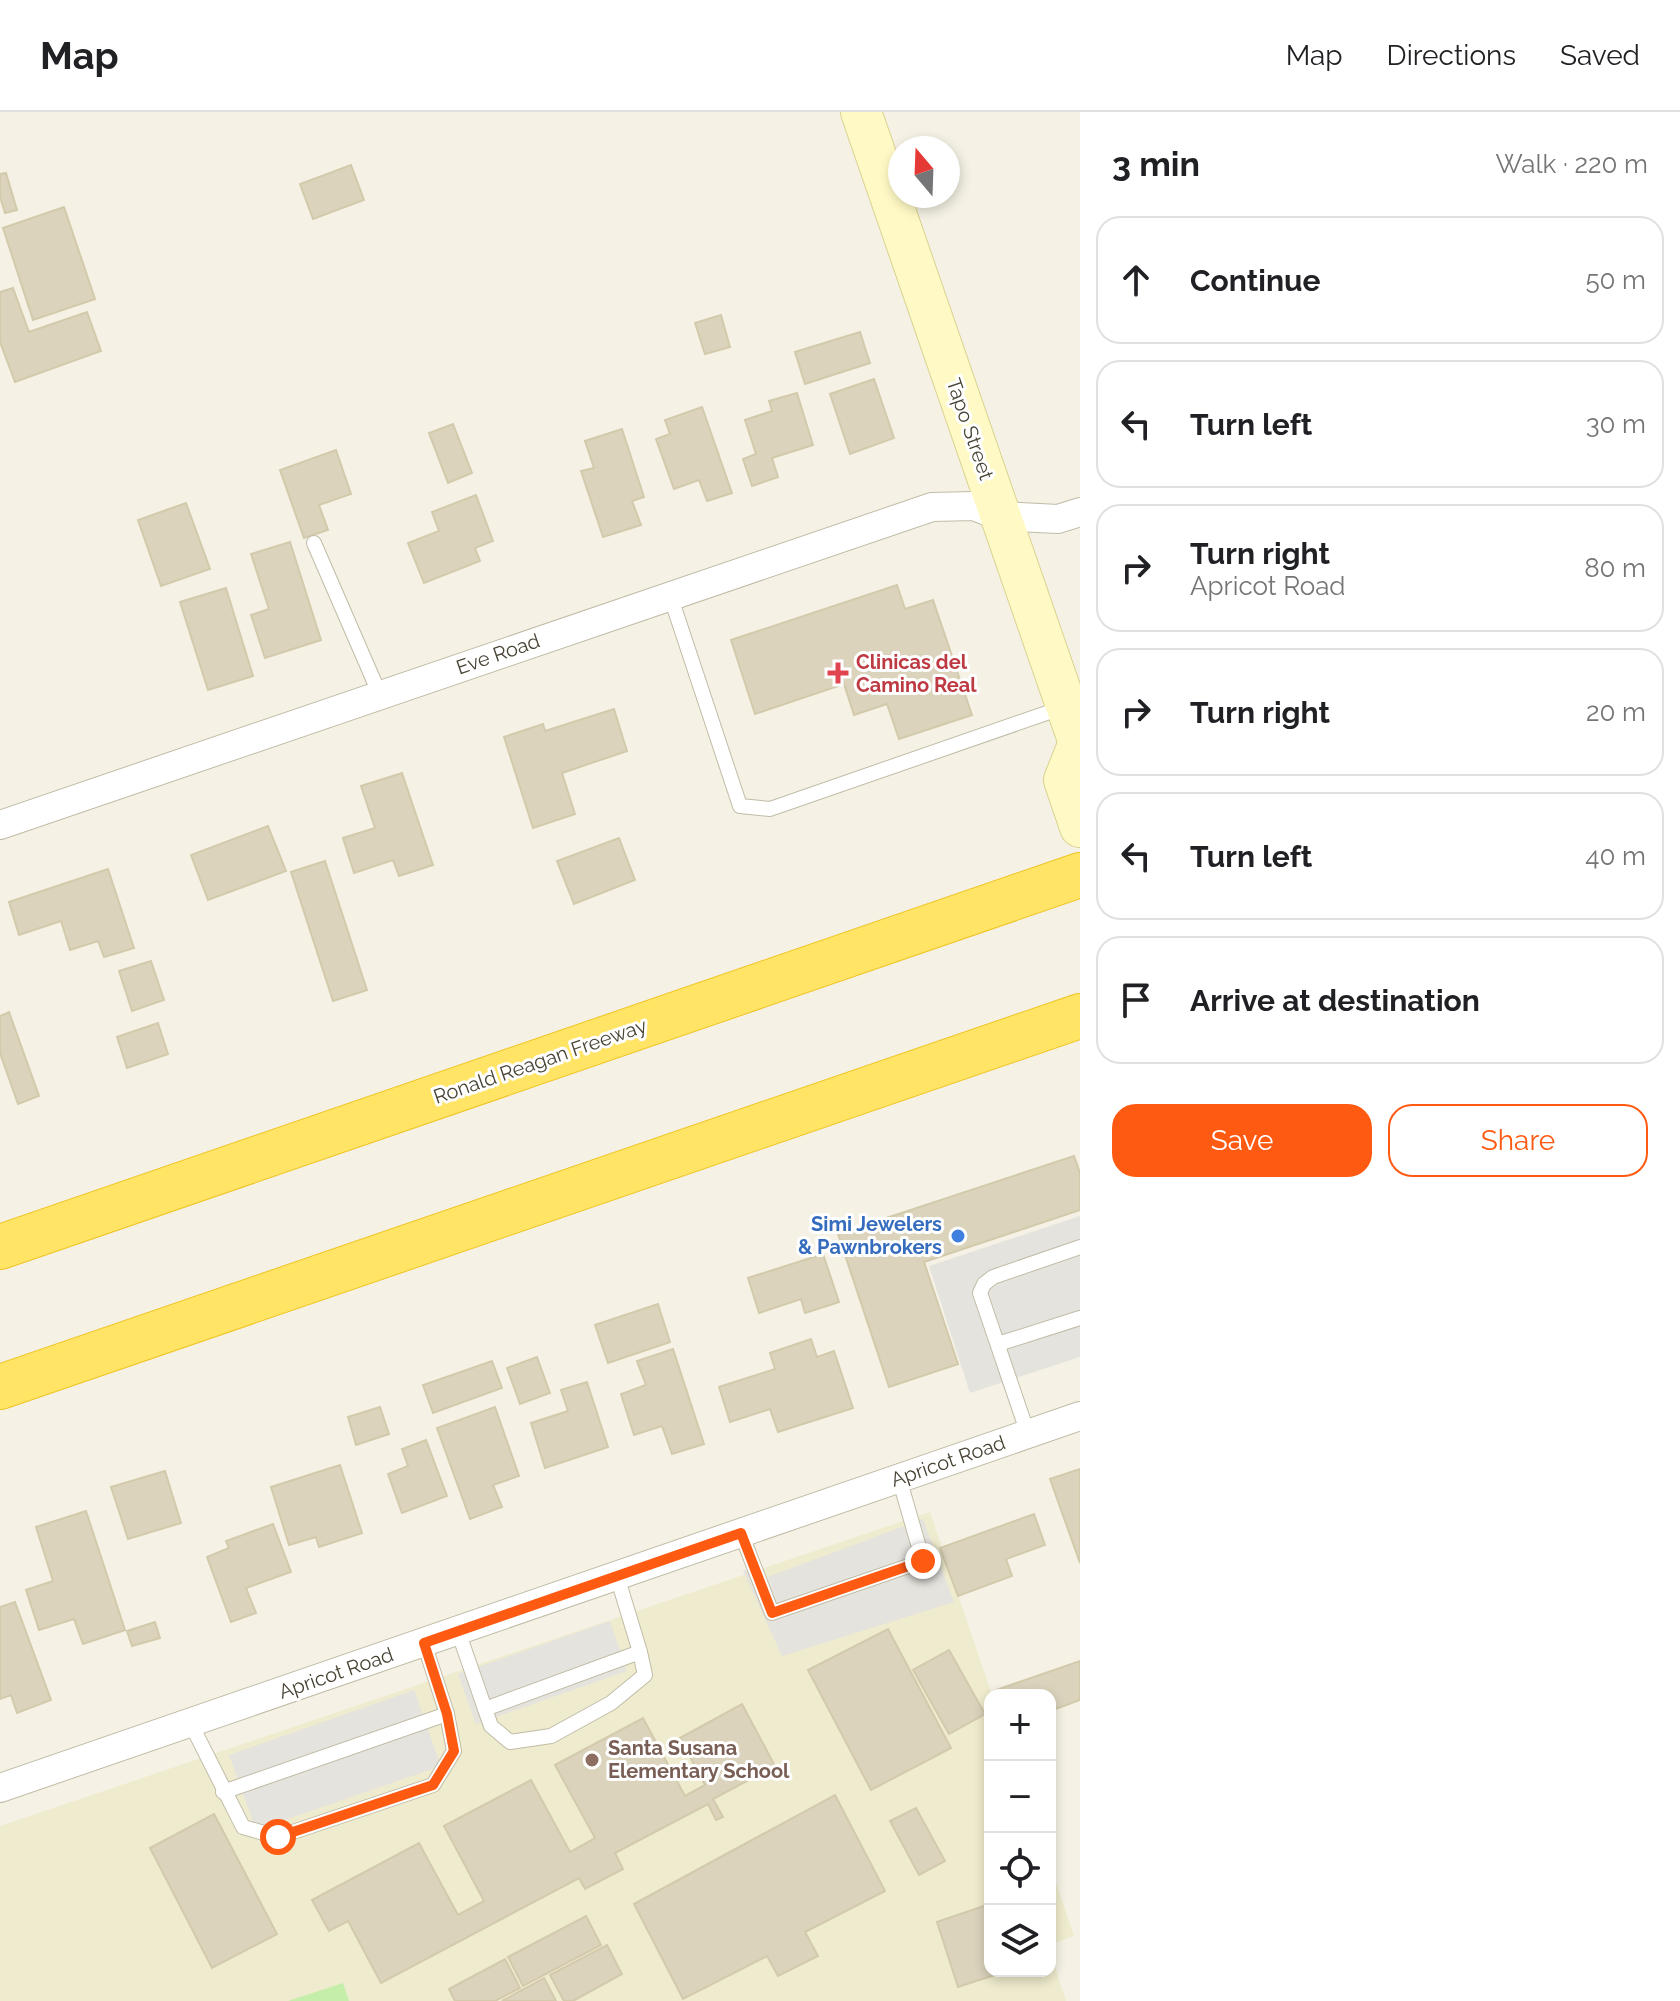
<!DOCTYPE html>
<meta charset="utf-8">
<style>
body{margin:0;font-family:Raleway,sans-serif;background:#f2f2f2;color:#202124}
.controls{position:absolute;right:24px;bottom:24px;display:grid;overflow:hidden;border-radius:16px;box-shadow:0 4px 12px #0003}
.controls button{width:72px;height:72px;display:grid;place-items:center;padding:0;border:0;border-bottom:2px solid #e0e0e0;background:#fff;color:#202124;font:40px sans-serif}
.compass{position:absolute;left:888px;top:24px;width:72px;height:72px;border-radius:50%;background:#fff;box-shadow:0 4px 12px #0003;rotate:341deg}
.stop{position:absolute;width:24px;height:24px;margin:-18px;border:6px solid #ff5a12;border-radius:50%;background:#fff}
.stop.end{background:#ff5a12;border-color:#fff;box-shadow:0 2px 8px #0008}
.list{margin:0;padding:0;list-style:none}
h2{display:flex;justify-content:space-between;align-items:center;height:104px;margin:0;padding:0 32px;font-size:34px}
h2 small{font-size:26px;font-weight:400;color:#757577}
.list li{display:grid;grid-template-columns:52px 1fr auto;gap:24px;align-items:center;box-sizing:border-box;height:128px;margin:0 16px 16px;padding:0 16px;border:2px solid #e0e0e0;border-radius:24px}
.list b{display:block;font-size:30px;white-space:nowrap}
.list p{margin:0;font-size:26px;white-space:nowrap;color:#757577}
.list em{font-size:26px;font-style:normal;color:#757577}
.actions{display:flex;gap:16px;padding:24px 32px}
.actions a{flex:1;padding:18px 0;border:2px solid #ff5a12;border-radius:24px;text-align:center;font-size:28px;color:#ff5a12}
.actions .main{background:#ff5a12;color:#fff}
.icon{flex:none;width:44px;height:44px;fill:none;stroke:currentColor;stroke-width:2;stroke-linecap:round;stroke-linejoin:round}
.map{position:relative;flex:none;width:1080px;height:1889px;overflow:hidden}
header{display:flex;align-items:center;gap:48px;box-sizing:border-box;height:112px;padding:0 40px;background:#fff;border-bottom:2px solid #e0e0e0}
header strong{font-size:38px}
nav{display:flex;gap:44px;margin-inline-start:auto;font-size:28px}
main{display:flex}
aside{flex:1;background:#fff}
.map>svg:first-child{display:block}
.education{fill:#efebce}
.green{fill:#c4eea9}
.parking{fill:#e5e3de}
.building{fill:#dbd3bc;stroke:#d3caac;stroke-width:2}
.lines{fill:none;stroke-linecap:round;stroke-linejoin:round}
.lane-casing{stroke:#c1bca7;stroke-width:16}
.street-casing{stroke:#c1bca7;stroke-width:30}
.secondary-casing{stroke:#d9d290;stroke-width:42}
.highway-casing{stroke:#efc425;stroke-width:46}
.lane{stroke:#fff;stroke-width:14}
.street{stroke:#fff;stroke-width:28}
.secondary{stroke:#fffac5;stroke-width:40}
.highway{stroke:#ffe466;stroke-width:44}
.route{stroke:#ff5a12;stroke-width:10}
.health-dot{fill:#e0444e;stroke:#fff;stroke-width:3}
.shop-dot{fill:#3f7fe0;stroke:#fff;stroke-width:3}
.education-dot{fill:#8d6e63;stroke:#fff;stroke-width:3}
.labels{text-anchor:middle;stroke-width:6;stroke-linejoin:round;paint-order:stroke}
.street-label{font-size:20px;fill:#484334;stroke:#fff}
.health-label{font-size:20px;font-weight:bold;fill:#be3a42;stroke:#fff;text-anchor:start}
.shop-label{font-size:20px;font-weight:bold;fill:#366cbe;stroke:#fff;text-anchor:end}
.education-label{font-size:20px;font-weight:bold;fill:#785e54;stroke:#fff;text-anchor:start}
</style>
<header>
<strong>Map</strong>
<nav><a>Map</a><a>Directions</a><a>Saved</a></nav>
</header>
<main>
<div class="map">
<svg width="1080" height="1889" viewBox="0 0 1080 1889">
<rect width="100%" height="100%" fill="#f5f2e5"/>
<g class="education">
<path d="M930,1400L992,1583H990V1859H1050V1839L1066,1889H0V1714Z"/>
<path d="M1050,1753L1074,1824L1050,1833Z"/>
</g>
<path class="green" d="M343,1871L349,1889H288Z"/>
<g class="parking">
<path d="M1080,1104V1245L970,1281L929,1154Z"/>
<path d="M923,1407L954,1490L782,1544L743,1459L760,1453L765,1466Z"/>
<path d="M610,1509L627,1559L476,1612L458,1562Z"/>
<path d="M414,1578L441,1654L256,1718L229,1643Z"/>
</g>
<g class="building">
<path d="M351,53L364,88L313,107L300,72Z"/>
<path d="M6,61L17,98L5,101L0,85V62Z"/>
<path d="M64,95L95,187L33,208L3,116Z"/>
<path d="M13,176L29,220L87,200L101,239L15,270L0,230V180Z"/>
<path d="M721,203L730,235L705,242L695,211Z"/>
<path d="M860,220L870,251L805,272L795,240Z"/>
<path d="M874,267L894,326L850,342L830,282Z"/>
<path d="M797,281L813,333L772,346L778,365L752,374L743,347L756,342L745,308L772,299L769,289Z"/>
<path d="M702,295L732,381L707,389L699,368L674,377L656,327L670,322L665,308Z"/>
<path d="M453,312L472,361L448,371L429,321Z"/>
<path d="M622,317L644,385L632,389L641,413L603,425L581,359L594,356L585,329Z"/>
<path d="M336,338L351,382L319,393L328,418L304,426L280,358Z"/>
<path d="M476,383L493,429L475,436L480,449L424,471L408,431L439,419L432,400Z"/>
<path d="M186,391L210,457L161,474L138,408Z"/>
<path d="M290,430L321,528L265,546L251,503L269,497L251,442Z"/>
<path d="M897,473L905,497L933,488L972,603L899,627L887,592L854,603L844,572L755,602L731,528Z"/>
<path d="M226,476L253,564L208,578L180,490Z"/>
<path d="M614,597L627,639L562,661L575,702L533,716L504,625L543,612L545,619Z"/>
<path d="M402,661L433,753L399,764L393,748L354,761L343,726L375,716L361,674Z"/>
<path d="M268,714L286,759L208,788L191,743Z"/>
<path d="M619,726L635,768L574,792L557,749Z"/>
<path d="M325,749L367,878L333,889L291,760Z"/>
<path d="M108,757L134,836L104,845L98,829L70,838L61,809L19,823L9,790Z"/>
<path d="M151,849L164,888L132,899L119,859Z"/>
<path d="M9,900L39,984L18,992L0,941V904Z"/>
<path d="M158,911L168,942L127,956L117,925Z"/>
<path d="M1074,1044L1080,1061V1098L924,1150L958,1252L889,1275L838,1122Z"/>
<path d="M823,1142L839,1190L805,1201L801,1187L759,1201L748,1166Z"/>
<path d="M658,1192L670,1230L608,1251L595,1213Z"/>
<path d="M811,1227L817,1245L834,1239L853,1296L778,1320L770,1297L730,1310L719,1275L775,1257L770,1241Z"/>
<path d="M673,1237L704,1332L672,1342L662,1314L634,1323L621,1282L646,1273L637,1249Z"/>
<path d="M537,1245L550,1281L520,1292L507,1256Z"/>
<path d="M492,1249L502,1276L433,1301L423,1273Z"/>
<path d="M587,1270L608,1335L545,1356L531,1311L568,1299L561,1278Z"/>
<path d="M380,1295L389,1322L356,1333L348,1305Z"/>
<path d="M495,1295L519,1364L493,1373L502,1395L470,1407L437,1316Z"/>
<path d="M426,1328L447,1384L402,1401L388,1362L408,1354L402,1337Z"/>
<path d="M340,1353L362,1421L319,1435L316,1425L289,1433L271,1375Z"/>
<path d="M1080,1357V1451L1050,1367Z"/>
<path d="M165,1359L181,1411L128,1427L111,1375Z"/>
<path d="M86,1399L125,1518L83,1532L74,1507L39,1518L26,1478L53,1469L36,1415Z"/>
<path d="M1034,1402L1045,1433L1006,1447L1012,1464L958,1484L940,1436Z"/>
<path d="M273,1412L291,1460L246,1476L256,1501L231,1510L207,1445L229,1436L226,1429Z"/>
<path d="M15,1490L51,1588L17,1601L11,1583L0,1587V1495Z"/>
<path d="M155,1510L160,1526L132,1534L127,1519Z"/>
<path d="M888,1517L951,1636L871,1678L808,1558Z"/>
<path d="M949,1538L985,1602L949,1622L913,1558Z"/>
<path d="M1080,1549V1588L1050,1599V1583H998L996,1578Z"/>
<path d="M742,1592L775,1654L713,1687L723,1705L716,1708L708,1692L615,1741L623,1757L585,1777L579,1766L381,1871L348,1809L329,1819L312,1788L419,1731L458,1803L484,1789L444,1714L531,1668L570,1740L595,1726L555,1653L643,1606L685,1684L705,1673L680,1626Z"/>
<path d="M835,1683L885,1779L805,1820L818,1844L778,1864L767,1844L683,1887L634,1792Z"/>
<path d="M916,1696L945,1749L919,1763L890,1709Z"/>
<path d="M214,1702L277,1822L212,1856L150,1736Z"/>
<path d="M990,1792V1859H1007L958,1875L937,1810Z"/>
<path d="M586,1804L601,1833L523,1874L508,1845Z"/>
<path d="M607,1833L622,1862L573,1889H564L550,1863Z"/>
<path d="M505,1847L520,1876L495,1889H455L449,1877Z"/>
<path d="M544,1866L556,1889H502Z"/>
</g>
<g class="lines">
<defs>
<g id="lane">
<path d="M314,431L380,583"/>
<path d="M670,483L740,694L770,697L1064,595"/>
<path d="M998,1232L1080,1206"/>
<path d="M1028,1322L980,1181L984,1172L993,1165L1080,1135"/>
<path d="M741,1421L772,1501L923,1449L899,1366"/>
<path d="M458,1519L485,1597L640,1540L617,1464"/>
<path d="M485,1597L491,1614L510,1630L551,1624L611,1591L645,1563L640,1540"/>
<path d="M190,1610L243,1715L278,1725L433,1673L454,1639L447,1602L424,1531"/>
<path d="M223,1680L447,1602"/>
</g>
<g id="street">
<path d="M0,713L932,395L974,394L999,404L1058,407L1080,400"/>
<path d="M0,1676L1080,1304"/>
</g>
<g id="secondary">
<path d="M861,0L1080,634"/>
<path d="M1078,633L1064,668L1080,715"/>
</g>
<g id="highway">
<path d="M0,1135L1080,763"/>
<path d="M0,1275L1080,904"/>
</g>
</defs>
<use href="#lane" class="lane-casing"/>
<use href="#street" class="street-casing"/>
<use href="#secondary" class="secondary-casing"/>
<use href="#highway" class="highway-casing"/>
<use href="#lane" class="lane"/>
<use href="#street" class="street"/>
<use href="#secondary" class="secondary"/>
<use href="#highway" class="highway"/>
</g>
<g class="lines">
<path class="route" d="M278,1725L433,1673L454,1639L447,1602L424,1531L741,1421L772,1501L923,1449"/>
</g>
<path class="health-dot" d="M834 549h8v8h8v8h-8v8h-8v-8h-8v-8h8z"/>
<circle class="shop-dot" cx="958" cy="1124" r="8"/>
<circle class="education-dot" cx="592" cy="1648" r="8"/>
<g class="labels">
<g class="street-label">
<text transform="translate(970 317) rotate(71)" y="7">Tapo Street</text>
<text transform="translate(498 542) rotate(-19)" y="7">Eve Road</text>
<text transform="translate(540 949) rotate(-19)" y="7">Ronald Reagan Freeway</text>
<text transform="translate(948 1349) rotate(-19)" y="7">Apricot Road</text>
<text transform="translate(336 1561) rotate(-19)" y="7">Apricot Road</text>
</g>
<g class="health-label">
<text x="856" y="557">Clinicas del<tspan x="856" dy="23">Camino Real</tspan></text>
</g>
<g class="shop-label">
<text x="942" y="1119">Simi Jewelers<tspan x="942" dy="23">&amp; Pawnbrokers</tspan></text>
</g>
<g class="education-label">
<text x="608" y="1643">Santa Susana<tspan x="608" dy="23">Elementary School</tspan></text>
</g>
</g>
</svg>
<div class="controls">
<button>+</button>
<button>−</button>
<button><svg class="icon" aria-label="locate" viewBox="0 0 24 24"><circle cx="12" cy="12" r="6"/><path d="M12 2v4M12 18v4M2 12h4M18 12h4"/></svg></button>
<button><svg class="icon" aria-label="layers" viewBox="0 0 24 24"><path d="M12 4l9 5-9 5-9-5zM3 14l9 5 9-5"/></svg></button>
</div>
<svg class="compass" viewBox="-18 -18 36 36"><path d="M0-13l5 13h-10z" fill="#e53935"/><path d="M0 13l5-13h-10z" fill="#757577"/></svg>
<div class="stop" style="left:278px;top:1725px"></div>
<div class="stop end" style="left:923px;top:1449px"></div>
</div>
<aside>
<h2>3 min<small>Walk · 220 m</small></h2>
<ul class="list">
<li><svg class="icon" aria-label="ahead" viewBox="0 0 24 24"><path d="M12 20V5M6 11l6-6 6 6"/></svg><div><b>Continue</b></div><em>50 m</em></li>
<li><svg class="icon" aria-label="left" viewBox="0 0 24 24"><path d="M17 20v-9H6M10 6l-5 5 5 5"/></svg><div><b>Turn left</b></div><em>30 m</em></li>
<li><svg class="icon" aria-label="right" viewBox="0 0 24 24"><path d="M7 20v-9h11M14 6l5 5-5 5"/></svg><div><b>Turn right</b><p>Apricot Road</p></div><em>80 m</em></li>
<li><svg class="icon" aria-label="right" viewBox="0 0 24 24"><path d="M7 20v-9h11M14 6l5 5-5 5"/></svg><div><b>Turn right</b></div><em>20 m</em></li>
<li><svg class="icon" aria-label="left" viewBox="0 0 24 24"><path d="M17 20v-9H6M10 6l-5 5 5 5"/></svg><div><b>Turn left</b></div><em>40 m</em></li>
<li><svg class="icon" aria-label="arrive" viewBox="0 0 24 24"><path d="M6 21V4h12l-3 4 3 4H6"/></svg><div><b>Arrive at destination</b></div></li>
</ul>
<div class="actions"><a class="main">Save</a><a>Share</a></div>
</aside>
</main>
